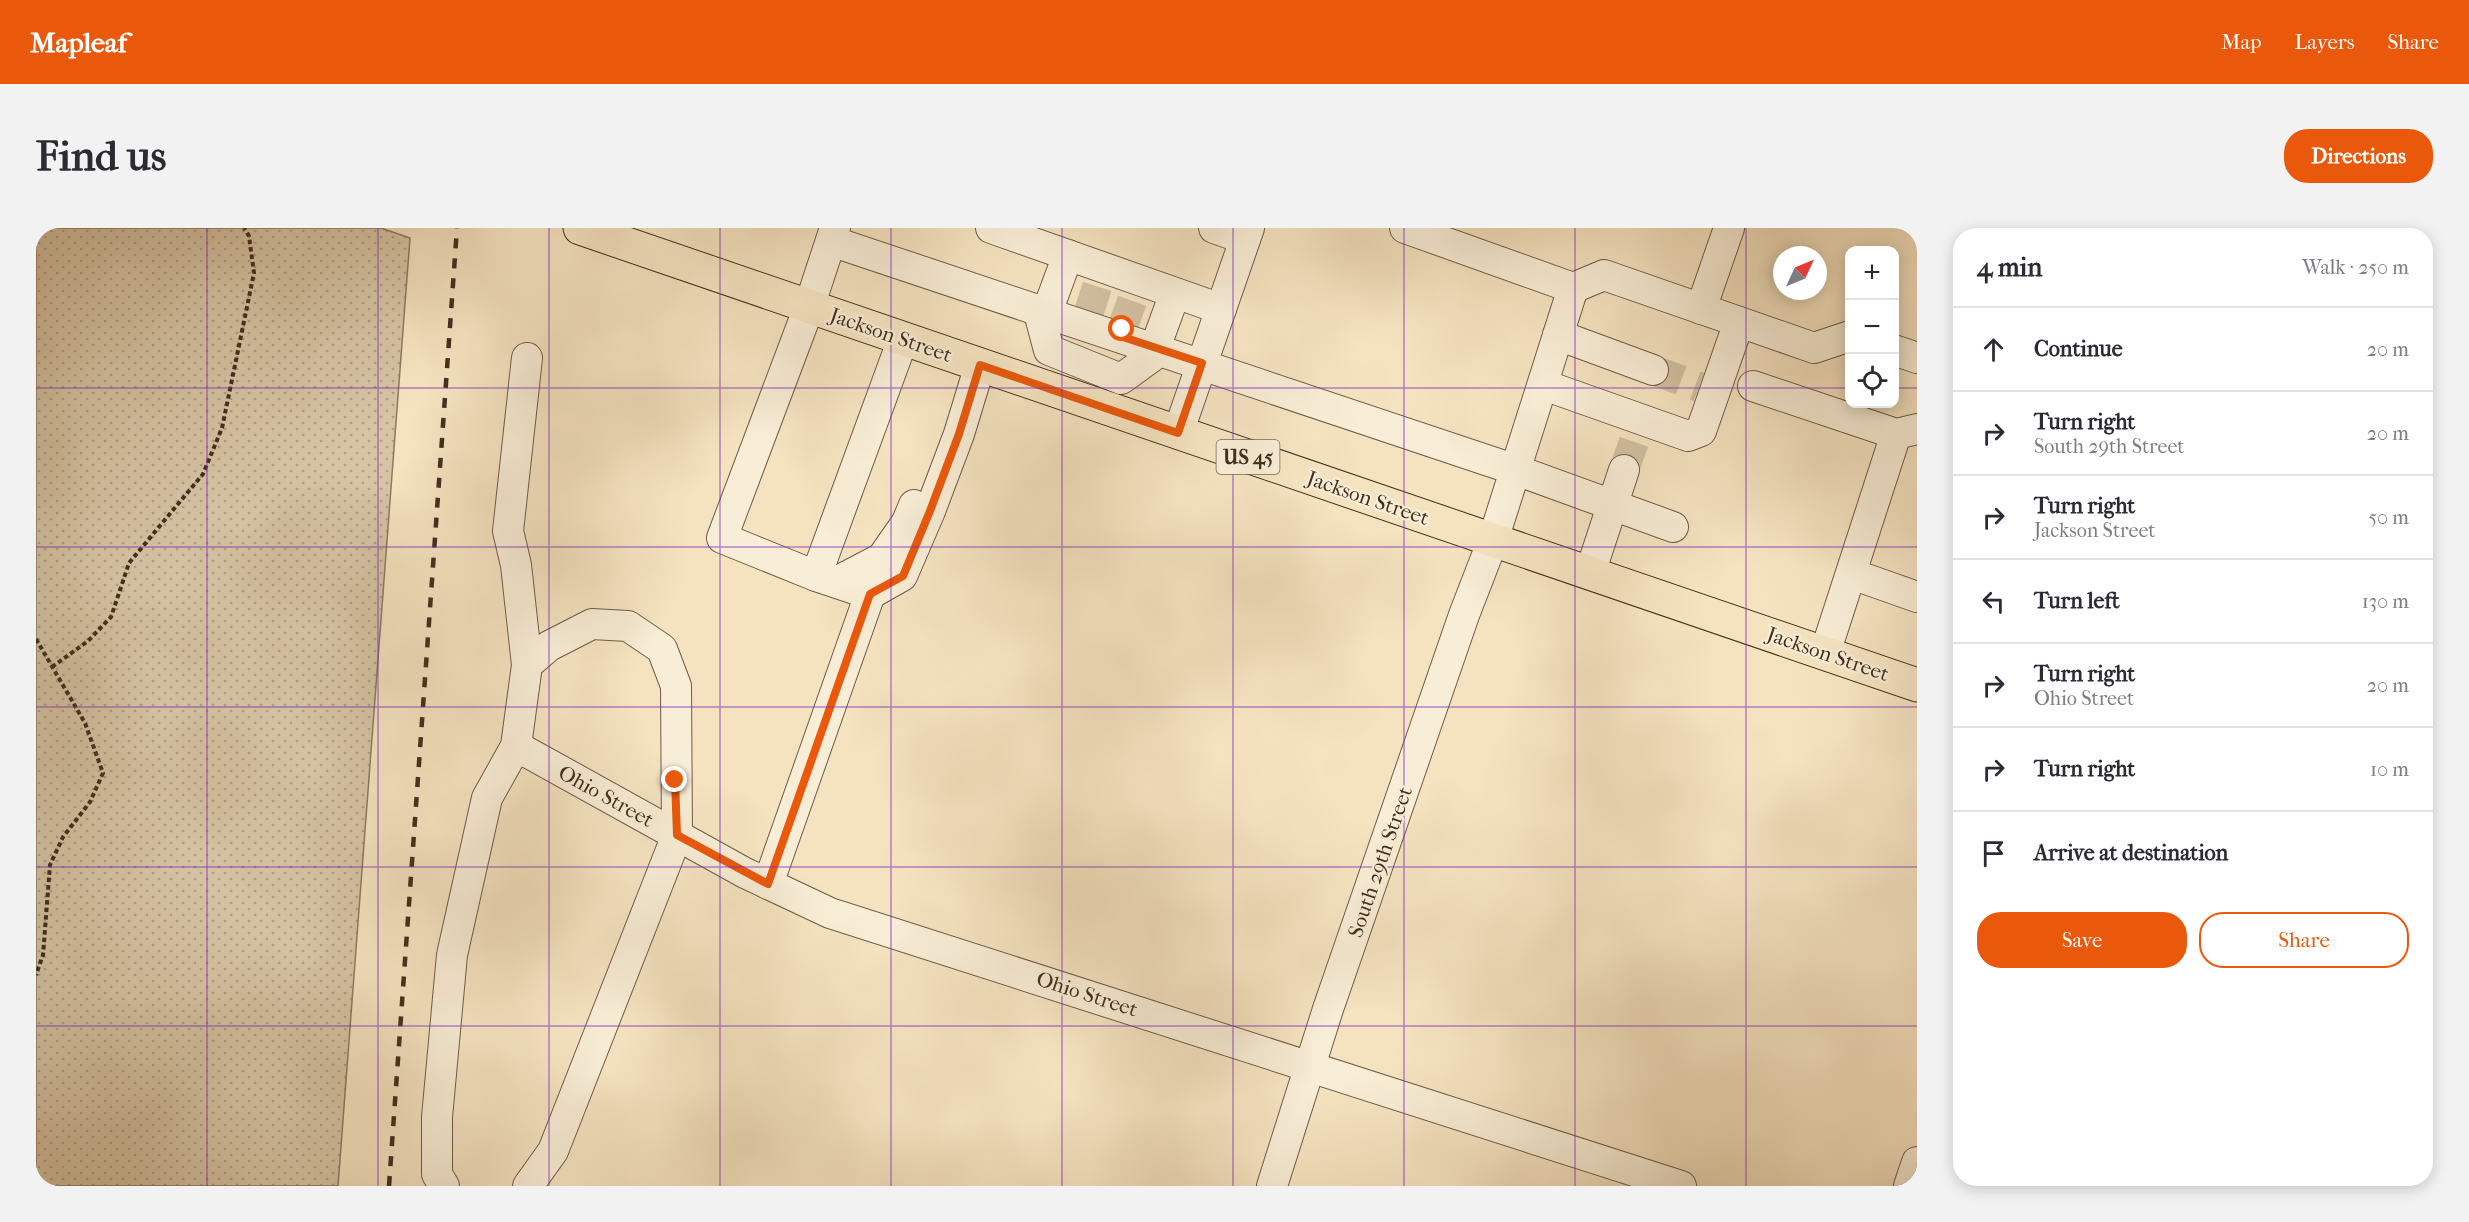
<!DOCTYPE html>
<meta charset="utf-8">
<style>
body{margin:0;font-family:"IM FELL French Canon",serif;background:#f2f2f3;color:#2b2b33}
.controls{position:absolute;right:18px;top:18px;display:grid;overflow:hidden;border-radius:12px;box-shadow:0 3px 15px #0003}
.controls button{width:54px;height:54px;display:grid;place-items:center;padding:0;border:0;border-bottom:2px solid #e1e1e2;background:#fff;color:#2b2b33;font:30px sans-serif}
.compass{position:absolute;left:1737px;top:18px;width:54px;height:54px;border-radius:50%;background:#fff;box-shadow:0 3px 15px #0003;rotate:46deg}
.stop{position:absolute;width:18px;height:18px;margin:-14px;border:4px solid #ea580c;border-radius:50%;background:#fff}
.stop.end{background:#ea580c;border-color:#fff;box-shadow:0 2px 6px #0008}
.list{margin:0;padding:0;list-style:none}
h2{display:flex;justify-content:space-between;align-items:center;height:78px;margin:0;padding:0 24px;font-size:26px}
h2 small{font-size:20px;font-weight:400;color:#7c7c81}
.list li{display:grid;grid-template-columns:39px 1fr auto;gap:18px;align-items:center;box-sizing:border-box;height:84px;padding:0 24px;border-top:2px solid #e1e1e2}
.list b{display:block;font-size:22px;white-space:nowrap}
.list p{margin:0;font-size:20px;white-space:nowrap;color:#7c7c81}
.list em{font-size:20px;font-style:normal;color:#7c7c81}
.actions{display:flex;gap:12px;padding:18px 24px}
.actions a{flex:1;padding:14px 0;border:2px solid #ea580c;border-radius:24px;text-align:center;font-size:21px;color:#ea580c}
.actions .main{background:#ea580c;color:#fff}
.icon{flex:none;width:33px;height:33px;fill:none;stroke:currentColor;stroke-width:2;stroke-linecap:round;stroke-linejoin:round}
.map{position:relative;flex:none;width:1881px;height:958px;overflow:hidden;border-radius:24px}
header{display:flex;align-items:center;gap:36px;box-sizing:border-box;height:84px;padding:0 30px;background:#ea580c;color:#fff}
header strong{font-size:28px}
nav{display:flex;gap:33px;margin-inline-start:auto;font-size:21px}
.intro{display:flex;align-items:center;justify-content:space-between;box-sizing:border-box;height:144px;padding:0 36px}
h1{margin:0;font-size:42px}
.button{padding:15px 27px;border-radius:24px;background:#ea580c;color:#fff;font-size:21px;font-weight:700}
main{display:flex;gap:36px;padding:0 36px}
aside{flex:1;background:#fff;border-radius:24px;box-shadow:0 3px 15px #0003}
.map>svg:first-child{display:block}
.grass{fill:url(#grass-dots);stroke:#8c7a61;stroke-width:1.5}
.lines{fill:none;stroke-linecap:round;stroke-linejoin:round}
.minor-tunnel{stroke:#d1bfa0;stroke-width:30;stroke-dasharray:30 15;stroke-linecap:butt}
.minor-casing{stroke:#6e5c46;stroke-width:32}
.major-casing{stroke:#412f1e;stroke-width:35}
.path{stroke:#412f1e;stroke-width:4;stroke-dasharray:4.5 3;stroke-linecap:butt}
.minor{stroke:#f8edd6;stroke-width:30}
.major{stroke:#f5e3c0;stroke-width:33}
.rail{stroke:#412f1e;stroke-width:4.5;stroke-dasharray:10 10;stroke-linecap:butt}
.route{stroke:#ea580c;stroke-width:8}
.grid{fill:none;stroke:#7b2cbf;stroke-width:1.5;stroke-opacity:0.55}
.labels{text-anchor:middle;stroke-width:4.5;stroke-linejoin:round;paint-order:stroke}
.shield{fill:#f8edd6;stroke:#786855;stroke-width:1.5}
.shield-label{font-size:20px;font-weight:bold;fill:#412f1e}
.street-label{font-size:21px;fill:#412f1e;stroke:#f8edd6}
</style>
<header>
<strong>Mapleaf</strong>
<nav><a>Map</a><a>Layers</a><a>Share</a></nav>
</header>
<div class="intro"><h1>Find us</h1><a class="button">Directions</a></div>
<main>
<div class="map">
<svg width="1881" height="958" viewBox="0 0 1881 958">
<defs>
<pattern id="grass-dots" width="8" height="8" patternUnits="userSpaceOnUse" patternTransform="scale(1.5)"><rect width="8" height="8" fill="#d6c4a4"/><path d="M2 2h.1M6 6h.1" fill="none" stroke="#afa085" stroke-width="1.8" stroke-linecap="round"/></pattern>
</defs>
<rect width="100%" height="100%" fill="#f5e3c0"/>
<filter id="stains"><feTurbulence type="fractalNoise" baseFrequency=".00333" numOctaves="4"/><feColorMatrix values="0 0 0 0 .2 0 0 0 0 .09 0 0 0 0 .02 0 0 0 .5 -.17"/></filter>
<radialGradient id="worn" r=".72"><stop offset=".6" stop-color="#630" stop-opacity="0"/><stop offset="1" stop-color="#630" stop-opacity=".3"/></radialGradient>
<path class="grass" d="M0,0H345L374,10L302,958H0Z"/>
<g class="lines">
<g class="minor-tunnel">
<path d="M1052,87L1062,56"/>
<path d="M1086,101L1097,70"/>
<path d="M1617,142L1663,159"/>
<path d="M1588,242L1600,208"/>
</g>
<defs>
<g id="minor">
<path d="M955,0L1185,81"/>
<path d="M1178,0L1209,11"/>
<path d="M795,13L1480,242L1637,299"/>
<path d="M1537,60L1568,47L1778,120L1814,108"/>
<path d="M1002,81L1013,122L1085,151L1125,122"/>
<path d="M1665,81L1693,0"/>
<path d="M1011,84L1032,27"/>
<path d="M1522,107L1617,142"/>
<path d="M867,111L780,348L834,366L866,348L894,283L923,206L944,137"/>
<path d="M1119,120L1139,65"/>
<path d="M1858,122L1881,130"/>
<path d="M1508,157L1652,208L1665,203L1703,94"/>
<path d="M1717,158L1860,206L1881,201"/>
<path d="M1142,205L1213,0"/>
<path d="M1554,345L1588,242"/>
<path d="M1816,346L1881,369"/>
<path d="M780,348L686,310L773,79L799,0"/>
<path d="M800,354L846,330L871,294L878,277"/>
<path d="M1789,425L1860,206"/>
<path d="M491,437L480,337L472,303L491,130"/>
<path d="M480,518L709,645L794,685L1645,958"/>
<path d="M732,656L834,366"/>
<path d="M408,958L401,946V889L416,727L451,570L480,518L491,437L513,418L556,396L592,398L626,421L640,458L641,607L517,923L492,958"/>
<path d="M1236,958L1292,781L1428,387L1457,312L1537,60L1369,0"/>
<path d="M1873,958L1881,934"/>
</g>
<path id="major" d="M544,0L1881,457"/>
</defs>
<use href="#minor" class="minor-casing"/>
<use href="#major" class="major-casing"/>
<g class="path">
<path d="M0,411L49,495L67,545L54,574L27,609L14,637L7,727L0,747"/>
<path d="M16,439L52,413L75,389L93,335L167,246L186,200L218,45L213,8L208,0"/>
</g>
<use href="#minor" class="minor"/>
<use href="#major" class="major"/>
<path class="rail" d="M353,958L421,0"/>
</g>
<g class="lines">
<path class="route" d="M639,552L641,607L732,656L834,366L867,348L894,283L923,206L944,137L1142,205L1166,135L1084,108L1086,101"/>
</g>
<path class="grid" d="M171,0V958M342,0V958M513,0V958M684,0V958M855,0V958M1026,0V958M1197,0V958M1368,0V958M1539,0V958M1710,0V958M0,160H1814M1858,160H1881M0,319H1881M0,479H1881M0,639H1881M0,798H1881"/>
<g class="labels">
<rect class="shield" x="1180.5" y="212" width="63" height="34" rx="4.5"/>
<g class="shield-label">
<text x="1212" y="236">US 45</text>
</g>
<g class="street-label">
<text transform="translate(855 107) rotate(19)" y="7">Jackson Street</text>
<text transform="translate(1332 270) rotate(19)" y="7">Jackson Street</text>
<text transform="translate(1792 426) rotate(19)" y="7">Jackson Street</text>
<text transform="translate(570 568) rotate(29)" y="7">Ohio Street</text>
<text transform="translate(1344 634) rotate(-71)" y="7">South 29th Street</text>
<text transform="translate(1051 766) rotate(18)" y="7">Ohio Street</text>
</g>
</g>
<rect width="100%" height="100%" filter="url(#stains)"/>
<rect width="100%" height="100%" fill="url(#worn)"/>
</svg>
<div class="controls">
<button>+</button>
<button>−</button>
<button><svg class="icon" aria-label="locate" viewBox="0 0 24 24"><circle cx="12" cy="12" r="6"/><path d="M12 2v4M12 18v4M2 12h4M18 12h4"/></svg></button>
</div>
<svg class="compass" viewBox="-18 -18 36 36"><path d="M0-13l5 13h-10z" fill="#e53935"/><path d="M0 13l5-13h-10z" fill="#7c7c81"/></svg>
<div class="stop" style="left:1086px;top:101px"></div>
<div class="stop end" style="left:639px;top:552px"></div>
</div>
<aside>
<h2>4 min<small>Walk · 250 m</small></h2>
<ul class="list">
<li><svg class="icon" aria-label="ahead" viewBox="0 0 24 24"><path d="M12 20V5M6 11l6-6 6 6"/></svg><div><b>Continue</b></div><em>20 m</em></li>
<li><svg class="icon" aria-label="right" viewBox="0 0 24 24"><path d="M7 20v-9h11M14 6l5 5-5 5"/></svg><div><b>Turn right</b><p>South 29th Street</p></div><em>20 m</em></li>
<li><svg class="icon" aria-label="right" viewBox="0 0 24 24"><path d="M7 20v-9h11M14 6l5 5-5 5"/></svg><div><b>Turn right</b><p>Jackson Street</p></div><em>50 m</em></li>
<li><svg class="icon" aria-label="left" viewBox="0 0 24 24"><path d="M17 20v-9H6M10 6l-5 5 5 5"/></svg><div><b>Turn left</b></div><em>130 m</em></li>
<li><svg class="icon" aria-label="right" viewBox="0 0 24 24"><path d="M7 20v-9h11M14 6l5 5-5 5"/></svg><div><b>Turn right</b><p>Ohio Street</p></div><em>20 m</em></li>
<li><svg class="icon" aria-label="right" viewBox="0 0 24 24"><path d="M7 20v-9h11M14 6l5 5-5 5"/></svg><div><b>Turn right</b></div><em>10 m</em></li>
<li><svg class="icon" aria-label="arrive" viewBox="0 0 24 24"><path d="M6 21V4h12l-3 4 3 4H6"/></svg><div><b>Arrive at destination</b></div></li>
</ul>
<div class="actions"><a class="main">Save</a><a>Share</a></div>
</aside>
</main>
